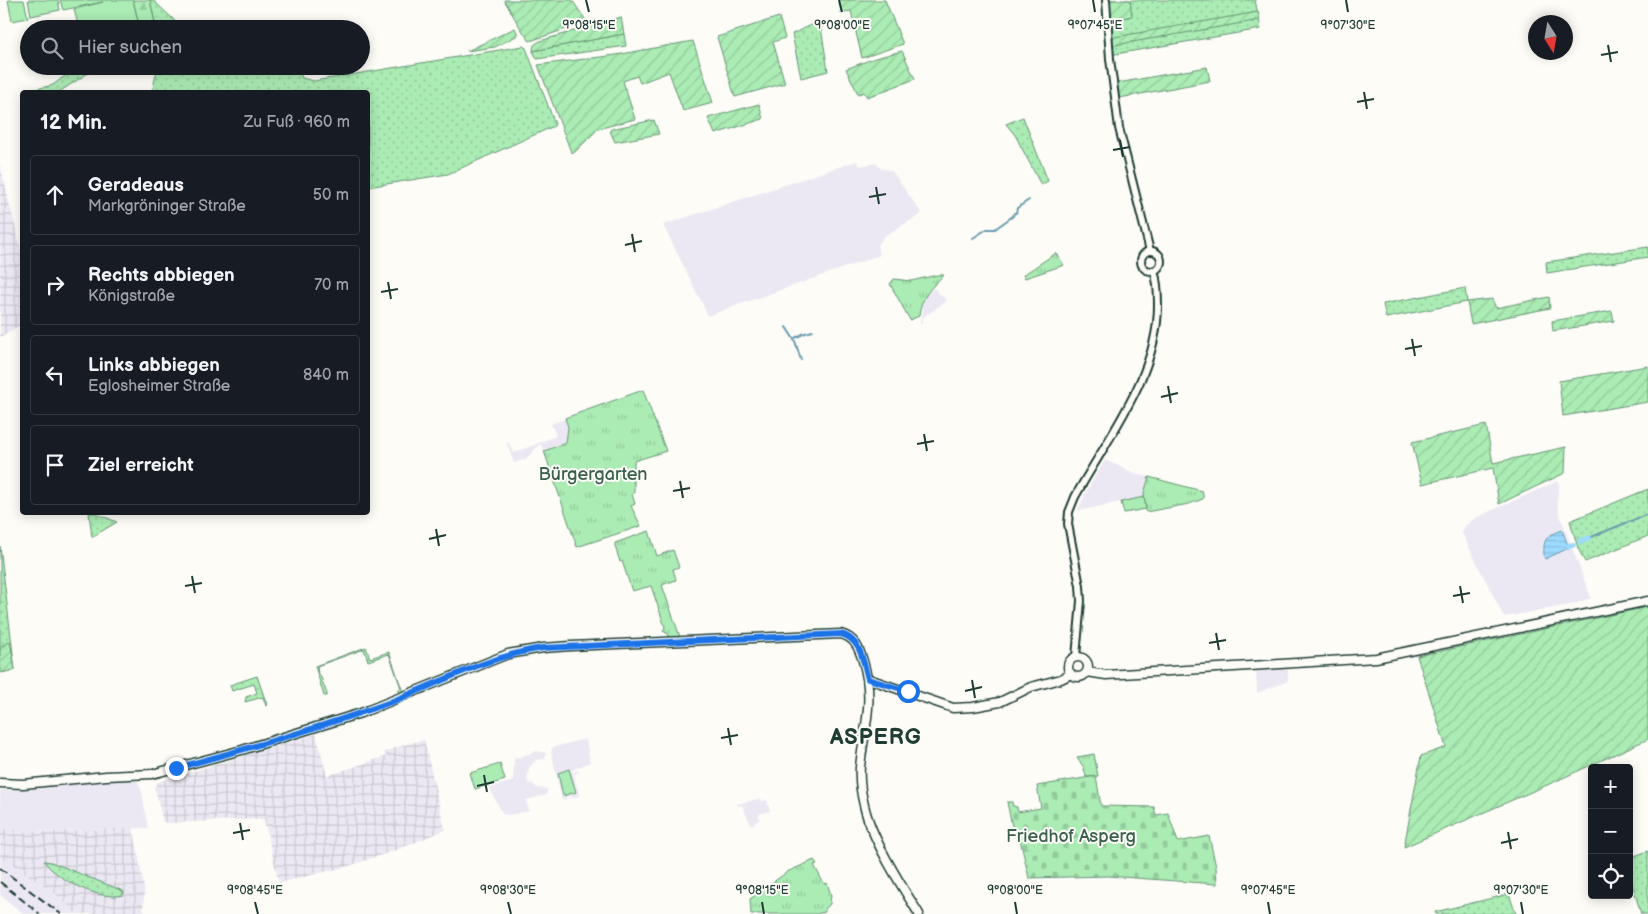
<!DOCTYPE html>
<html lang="de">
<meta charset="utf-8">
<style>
body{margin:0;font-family:"Balsamiq Sans",sans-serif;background:#20242c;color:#f1f3f6}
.controls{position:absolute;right:15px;bottom:15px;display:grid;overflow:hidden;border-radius:5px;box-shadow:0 2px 12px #0003}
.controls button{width:45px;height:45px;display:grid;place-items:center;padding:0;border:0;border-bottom:1px solid #363941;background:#171b24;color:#f1f3f6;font:25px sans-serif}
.compass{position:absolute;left:1528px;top:15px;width:45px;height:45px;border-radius:50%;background:#171b24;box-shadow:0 2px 12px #0003;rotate:169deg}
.stop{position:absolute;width:15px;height:15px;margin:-11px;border:4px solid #1a73e8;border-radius:50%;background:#fff}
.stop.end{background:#1a73e8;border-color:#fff;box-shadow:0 1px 5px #0008}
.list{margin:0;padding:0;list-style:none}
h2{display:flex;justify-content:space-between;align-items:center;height:65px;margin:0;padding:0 20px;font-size:21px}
h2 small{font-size:16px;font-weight:400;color:#9ea1a6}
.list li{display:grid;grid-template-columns:32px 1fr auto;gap:15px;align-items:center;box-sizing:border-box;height:80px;margin:0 10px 10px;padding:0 10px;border:1px solid #363941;border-radius:5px}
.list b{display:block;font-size:19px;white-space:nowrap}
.list p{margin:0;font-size:16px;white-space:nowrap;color:#9ea1a6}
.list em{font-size:16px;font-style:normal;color:#9ea1a6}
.icon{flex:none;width:28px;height:28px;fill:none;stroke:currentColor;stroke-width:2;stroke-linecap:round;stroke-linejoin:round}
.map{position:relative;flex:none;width:1648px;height:914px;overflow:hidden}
.search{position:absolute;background:#171b24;box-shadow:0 2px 12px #0003;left:20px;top:20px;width:350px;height:55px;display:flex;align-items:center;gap:12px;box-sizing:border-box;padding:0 18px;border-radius:28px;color:#9ea1a6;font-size:19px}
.panel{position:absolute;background:#171b24;box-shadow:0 2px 12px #0003;left:20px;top:90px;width:350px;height:425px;border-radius:5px}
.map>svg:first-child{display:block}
.built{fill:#ece8f3}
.industrial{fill:url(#industrial-grid)}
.grass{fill:url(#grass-dots);stroke:#659474}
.forest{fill:url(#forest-firs);stroke:#659474}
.cemetery{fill:url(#cemetery-stones);stroke:#659474}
.park{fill:url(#park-tufts);stroke:#659474}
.garden{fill:url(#garden-furrows);stroke:#659474}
.pitch{fill:#abebb4;stroke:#659474}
.water{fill:url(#water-rules);stroke:#6b9bad}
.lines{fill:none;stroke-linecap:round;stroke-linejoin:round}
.stream{stroke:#6b9bad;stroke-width:2}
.canal{stroke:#9ddafe;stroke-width:5.5}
.minor-casing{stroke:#1f3d34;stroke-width:10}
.major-casing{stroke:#1f3d34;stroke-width:11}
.minor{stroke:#fdfcf7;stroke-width:6}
.major{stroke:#fdfcf7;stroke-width:8}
.rail{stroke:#1f3d34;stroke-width:2;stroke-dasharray:8 4;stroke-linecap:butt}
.route{stroke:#1a73e8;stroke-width:6}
.ticks{fill:none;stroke:#1f3d34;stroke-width:2}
.labels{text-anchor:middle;stroke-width:4;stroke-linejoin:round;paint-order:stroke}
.park-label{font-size:18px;fill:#3b604e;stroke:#fdfcf7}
.district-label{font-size:22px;font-weight:bold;letter-spacing:1px;fill:#1f3d34;stroke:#fdfcf7}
.ticks-label{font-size:12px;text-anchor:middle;fill:#1f3d34;stroke:#fdfcf7;stroke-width:4;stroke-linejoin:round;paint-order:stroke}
</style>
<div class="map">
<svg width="1648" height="914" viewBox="0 0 1648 914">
<defs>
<pattern id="industrial-grid" width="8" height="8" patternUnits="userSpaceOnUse" patternTransform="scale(1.25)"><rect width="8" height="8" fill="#ece8f3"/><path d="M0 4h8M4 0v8" fill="none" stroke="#cac8d1"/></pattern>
<pattern id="grass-dots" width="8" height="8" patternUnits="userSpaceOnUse" patternTransform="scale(1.25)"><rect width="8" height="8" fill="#abebb4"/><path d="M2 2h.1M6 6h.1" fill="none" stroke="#93ca9b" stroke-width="1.8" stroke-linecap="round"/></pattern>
<pattern id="forest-firs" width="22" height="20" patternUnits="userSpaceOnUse" patternTransform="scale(1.25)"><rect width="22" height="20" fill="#abebb4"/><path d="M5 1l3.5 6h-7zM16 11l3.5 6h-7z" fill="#93ca9b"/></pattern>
<pattern id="cemetery-stones" width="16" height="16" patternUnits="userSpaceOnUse" patternTransform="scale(1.25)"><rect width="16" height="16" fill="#abebb4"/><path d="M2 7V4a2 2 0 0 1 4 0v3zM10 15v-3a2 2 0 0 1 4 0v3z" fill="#93ca9b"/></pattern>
<pattern id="park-tufts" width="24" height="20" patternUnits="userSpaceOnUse" patternTransform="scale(1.25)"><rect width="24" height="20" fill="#abebb4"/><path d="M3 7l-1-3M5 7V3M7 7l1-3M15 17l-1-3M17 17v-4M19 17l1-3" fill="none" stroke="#93ca9b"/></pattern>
<pattern id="garden-furrows" width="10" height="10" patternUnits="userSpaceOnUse" patternTransform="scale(1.25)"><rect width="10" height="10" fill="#abebb4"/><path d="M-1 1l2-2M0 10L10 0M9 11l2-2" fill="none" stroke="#93ca9b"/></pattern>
<pattern id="water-rules" width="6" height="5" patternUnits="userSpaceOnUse" patternTransform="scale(1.25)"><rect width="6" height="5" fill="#9ddafe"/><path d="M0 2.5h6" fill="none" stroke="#87bcda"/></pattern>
</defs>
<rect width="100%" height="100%" fill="#fdfcf7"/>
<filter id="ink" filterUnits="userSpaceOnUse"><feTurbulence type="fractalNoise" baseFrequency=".02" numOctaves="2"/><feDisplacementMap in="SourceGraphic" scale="10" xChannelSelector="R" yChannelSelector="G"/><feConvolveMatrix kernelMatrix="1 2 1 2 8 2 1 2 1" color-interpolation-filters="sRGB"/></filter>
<g filter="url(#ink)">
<g class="built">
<path d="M857,161L860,166L876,163L880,168L892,171L922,214L884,236L877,246L880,255L707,316L705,309L663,225Z"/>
<path d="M934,288L947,301L922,318V324H920L922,306L928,294Z"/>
<path d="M565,419L568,427L566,443L544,451L540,444L526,459L514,463L507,444L508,441L514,453L556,436L551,424Z"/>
<path d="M1105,460L1134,473L1149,477L1144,497L1078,511L1086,492Z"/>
<path d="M1558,481L1559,486L1557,501L1559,513L1591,598L1570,605L1504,617L1462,533L1465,526L1475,518Z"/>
<path d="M1288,669V681L1257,693L1256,670Z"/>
<path d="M586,739L590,762L572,770V772L578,771L579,772L574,774L579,796L572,798L571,796L566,797V800H562L551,751L553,747Z"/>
<path d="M537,751L546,753L545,759L536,760L529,768L527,780L529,784L532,783L537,788L548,789L546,795L526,800L529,811L509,815L503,814L489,788L513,781L514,759Z"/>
<path d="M117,779H131L138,782L142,792L148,828L27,832L116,831L135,835L144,889L143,910L146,914H24L0,895V790L26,789Z"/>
<path d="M761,798L762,801L767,800L770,811L759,814L760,819L751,825L742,805L738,806L737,804Z"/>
</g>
<g class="industrial">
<path d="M0,165L22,254V324L0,337Z"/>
<path d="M316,734L327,776L386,756L385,752L403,745L424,740L445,830L399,849L349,866L279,883L264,819L168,823L163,822L155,788L157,782Z"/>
<path d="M0,828L8,830L41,832L133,828L144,889L143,910L145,914H77L54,892L0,856Z"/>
</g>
<g class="grass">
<path d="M150,0H153L175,21L170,25L162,27V29H155L156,28Z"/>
<path d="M1106,0H1255L1261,29L1110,55Z"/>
<path d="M820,21L828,71L801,78L792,34Z"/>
<path d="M624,34L626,46L537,59L533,51Z"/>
<path d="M523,46L526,48L555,124L554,126L448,174L368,187V92H152L158,66H209L211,69L216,70L225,66H297L302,78L314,81Z"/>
<path d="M78,66H99L59,92H33L32,90L53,85Z"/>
<path d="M1023,117L1048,181L1041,185L1015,135L1006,124Z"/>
<path d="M1648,247V257L1547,273L1546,262Z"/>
<path d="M1465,288L1467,302L1386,318L1383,304Z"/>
<path d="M1648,489V536L1585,562L1578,548L1570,521Z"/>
<path d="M89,513H95L117,522L92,537Z"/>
<path d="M0,546L15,670L0,673Z"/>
<path d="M366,647L370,658L389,652L403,692L399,693L397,690L401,688L389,654L368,661L364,649L317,666L318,675H320L327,694V696H324L315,666Z"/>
<path d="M257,676L267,705L266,706L263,697L245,702L246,697L257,693L254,684L232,691L230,685Z"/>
<path d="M1648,851V914H1641L1629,873V858Z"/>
<path d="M44,861L51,862L123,891L124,893L123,895C100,901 57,880 44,861Z"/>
<path d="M1509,894L1516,914H1436L1435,912Z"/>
</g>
<path class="forest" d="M133,0H150L156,28L125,29L139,25Z"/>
<path class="cemetery" d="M1096,776L1101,806L1154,807L1156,815L1168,813L1178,842L1209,836L1216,867L1217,884L1108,876L1029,878L1019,835L1014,836L1007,802H1012L1013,806L1017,807L1018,812L1041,808L1037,786Z"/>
<g class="park">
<path d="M1056,253L1064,265L1025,278L1023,275Z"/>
<path d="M937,275H944C931,287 921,298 919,316L910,320L890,284L894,279L911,281Z"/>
<path d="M643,390L666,451L634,461V493L632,494L635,504L631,506L641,526L577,547L544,451L566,443L568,427L565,418Z"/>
<path d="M1149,477L1202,491L1203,493V499L1189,504L1146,512L1144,493Z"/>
<path d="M649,531L657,556L673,550L679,567L673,569L676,580L662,585L681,640L671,641L668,634L663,631L665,627L651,586L632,591L622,561L620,562L615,546V543Z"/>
<path d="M1094,754L1098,776L1086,777L1084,768L1077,757Z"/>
<path d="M569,769L576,792L563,796L558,773Z"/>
<path d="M814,860L817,864L814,865L824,884L827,883L831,895L830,904L825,909V912L816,914H751L750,899L787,872Z"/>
</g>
<g class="garden">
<path d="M504,0H572L587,22L530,41C525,37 509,8 504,0Z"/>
<path d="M839,0H885L903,44L862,58L851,11L841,13Z"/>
<path d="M1106,0H1130L1132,16L1108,21Z"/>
<path d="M1258,12L1260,20L1109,46V38Z"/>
<path d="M621,17L624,34L533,51L534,45L540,41Z"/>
<path d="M779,17L785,38L773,42L785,83L735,97L717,37Z"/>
<path d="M515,28L518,35L495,47L467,51Z"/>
<path d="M693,41L713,103L683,111L669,72L640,83L637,76L623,81L635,119L598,129L574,153L571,152L538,65L616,55Z"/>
<path d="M902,51L915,79L867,97L864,92L858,94L846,69L875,58Z"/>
<path d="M1207,67L1210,81L1114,99L1112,84Z"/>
<path d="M759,104L763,119L715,134L708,118Z"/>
<path d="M654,120L659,134L615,142L610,131L611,129Z"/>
<path d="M1549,297L1550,308L1471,324L1467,302L1492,299L1496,308Z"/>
<path d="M1612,311L1614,321L1553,331L1552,321Z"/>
<path d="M1648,366V402L1563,416L1559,381Z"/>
<path d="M1486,425L1493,463L1566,447L1565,473L1499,504L1493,468L1422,484L1412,442Z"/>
<path d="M1648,607V739L1554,782L1404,847L1421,756L1446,747L1417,656Z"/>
<path d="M10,641L15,670L0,673V647Z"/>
</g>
<g class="pitch">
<path d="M8,0H24L28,18L12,21Z"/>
<path d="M28,0H58L60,10L31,16Z"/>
<path d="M60,0H133L139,26L125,29H79L74,9L103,2L63,10Z"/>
<path d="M1144,497L1146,509L1124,513L1121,502Z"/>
<path d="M500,764L505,780L475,789L470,773Z"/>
</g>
<path class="water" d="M1562,530L1569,548L1545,559C1543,554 1544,551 1544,546C1545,535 1553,534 1562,530Z"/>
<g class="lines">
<g class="stream">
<path d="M973,238L987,229H995L1013,216L1014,213H1016L1017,208L1029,200"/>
<path d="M786,327L795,341L801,360"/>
<path d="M795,338L805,333L813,331"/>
<path d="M1589,538L1648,514"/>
</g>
<g class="canal">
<path d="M1580,541L1589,538"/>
<path d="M1569,546L1573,545"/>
</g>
<defs>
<g id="minor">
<path d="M1106,0L1110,59L1119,128L1150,251"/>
<circle cx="1151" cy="261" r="10"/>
<path d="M1076,657L1081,601L1080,586L1068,524L1069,512L1075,497C1108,437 1158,375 1158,305C1158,294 1158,282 1154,271"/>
</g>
<g id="major">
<circle cx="1078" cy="667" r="10"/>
<path d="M1087,672L1106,675L1376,658L1648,601"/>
<path d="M869,679L953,708L973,707L1000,702L1031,687L1061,679L1071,674"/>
<path d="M0,783L23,784L106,776L152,774L242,750L361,713L508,654L543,648L571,646L841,634C855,638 859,648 863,661C875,701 864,728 860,767C859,780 861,793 864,805C871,838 901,885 919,914"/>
</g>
</defs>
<use href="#minor" class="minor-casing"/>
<use href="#major" class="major-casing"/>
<use href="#minor" class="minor"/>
<use href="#major" class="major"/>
<g class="rail">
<path d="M0,868L61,914"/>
<path d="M0,882L40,914"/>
</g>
</g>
</g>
<g class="lines" filter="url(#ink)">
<path class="route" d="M176,768C247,749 319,728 388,703C440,683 488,656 543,648L841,634C861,639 863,661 868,679L908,691"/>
</g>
<path class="ticks" d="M586,0L589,12M839,0L842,12M1093,0L1095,12M1346,0L1348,12M1608,45L1611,62M1601,55L1618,52M1364,92L1367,109M1357,102L1374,99M1120,140L1123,157M1113,150L1130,147M876,187L879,204M869,197L886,194M632,234L635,252M625,245L642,241M388,282L391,299M381,292L398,289M1412,339L1415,356M1405,349L1422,346M1168,386L1171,403M1161,397L1178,393M924,434L927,451M917,444L934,441M680,481L683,498M673,491L690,488M436,529L439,546M429,539L446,535M192,576L195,593M185,586L202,583M1460,586L1463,603M1453,596L1470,593M1216,633L1219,650M1209,643L1226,640M972,680L975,698M965,691L982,687M728,728L731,745M721,738L738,735M484,775L487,792M477,786L494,782M240,823L243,840M1508,832L1511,849M233,833L250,830M1501,843L1518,839M255,902L258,914M508,902L511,914M762,902L764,914M1015,902L1017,914M1268,902L1270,914M1521,902L1523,914"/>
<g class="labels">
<g class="park-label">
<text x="593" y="480">Bürgergarten</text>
<text x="1071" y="842">Friedhof Asperg</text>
</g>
<g class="district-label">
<text x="876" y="744">ASPERG</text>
</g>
</g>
<g class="ticks-label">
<text x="589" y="29">9°08'15"E</text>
<text x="842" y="29">9°08'00"E</text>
<text x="1095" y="29">9°07'45"E</text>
<text x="1348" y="29">9°07'30"E</text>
<text x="255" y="894">9°08'45"E</text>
<text x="508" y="894">9°08'30"E</text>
<text x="762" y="894">9°08'15"E</text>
<text x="1015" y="894">9°08'00"E</text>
<text x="1268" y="894">9°07'45"E</text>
<text x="1521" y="894">9°07'30"E</text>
</g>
</svg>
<div class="controls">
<button>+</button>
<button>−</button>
<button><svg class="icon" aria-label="locate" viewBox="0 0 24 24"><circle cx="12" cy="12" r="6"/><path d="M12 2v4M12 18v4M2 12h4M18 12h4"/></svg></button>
</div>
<svg class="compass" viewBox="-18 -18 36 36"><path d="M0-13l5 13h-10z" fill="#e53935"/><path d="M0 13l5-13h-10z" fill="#9ea1a6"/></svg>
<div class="stop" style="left:908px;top:691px"></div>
<div class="stop end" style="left:176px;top:768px"></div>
<div class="search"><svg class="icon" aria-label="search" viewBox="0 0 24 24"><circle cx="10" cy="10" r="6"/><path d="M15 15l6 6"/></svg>Hier suchen</div>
<section class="panel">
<h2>12 Min.<small>Zu Fuß · 960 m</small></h2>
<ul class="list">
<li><svg class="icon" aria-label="ahead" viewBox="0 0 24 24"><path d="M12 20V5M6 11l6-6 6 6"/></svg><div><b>Geradeaus</b><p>Markgröninger Straße</p></div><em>50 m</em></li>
<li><svg class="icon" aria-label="right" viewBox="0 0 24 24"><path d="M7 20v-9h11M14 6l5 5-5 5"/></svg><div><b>Rechts abbiegen</b><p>Königstraße</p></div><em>70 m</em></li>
<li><svg class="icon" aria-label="left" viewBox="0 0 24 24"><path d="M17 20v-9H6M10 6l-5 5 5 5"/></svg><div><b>Links abbiegen</b><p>Eglosheimer Straße</p></div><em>840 m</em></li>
<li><svg class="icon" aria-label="arrive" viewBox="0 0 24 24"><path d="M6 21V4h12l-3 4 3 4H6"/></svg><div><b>Ziel erreicht</b></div></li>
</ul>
</section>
</div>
